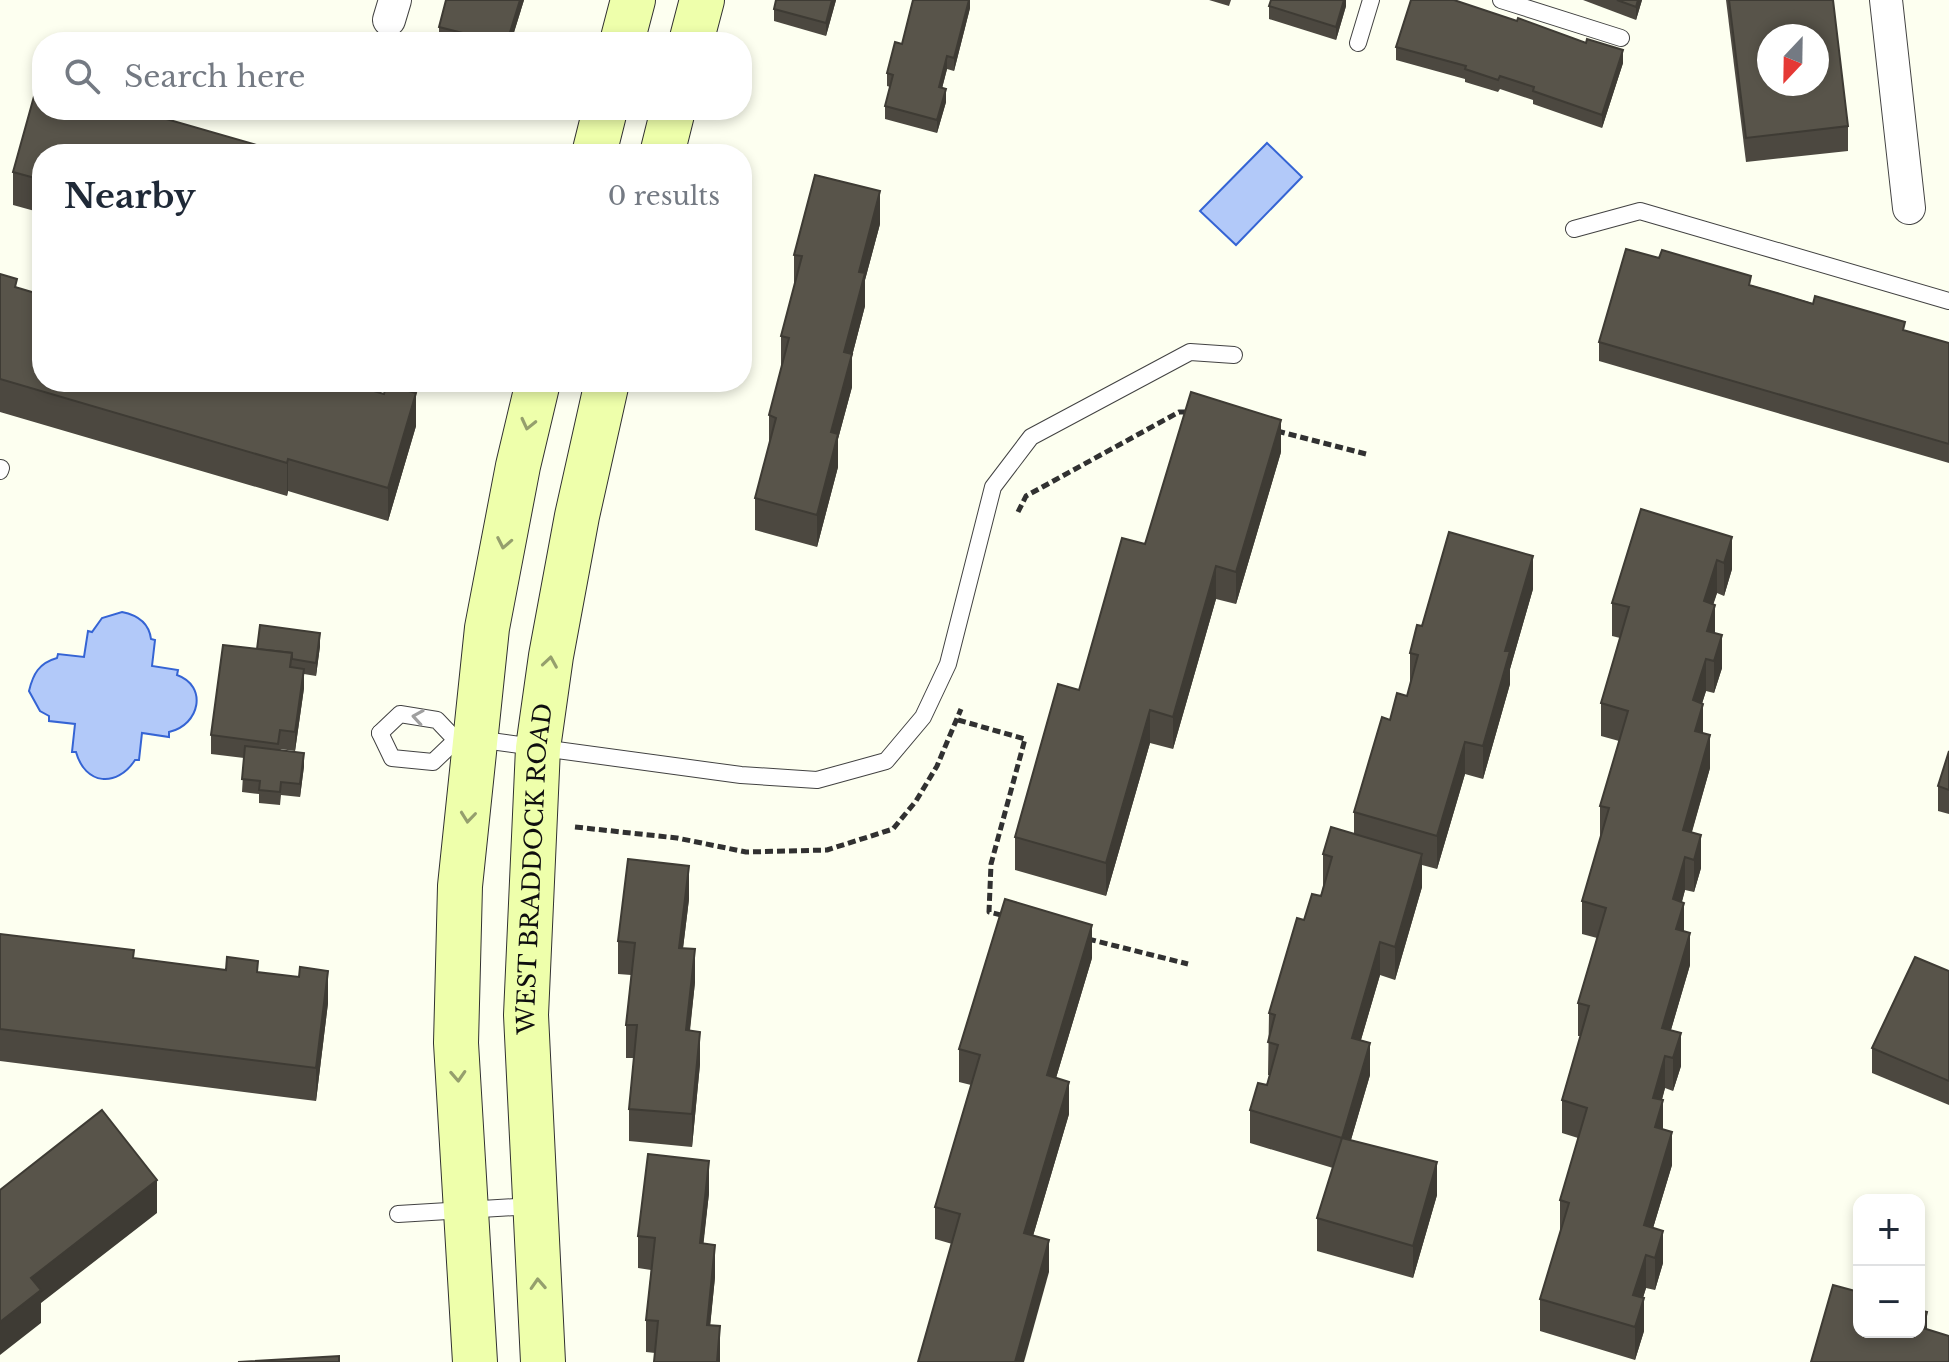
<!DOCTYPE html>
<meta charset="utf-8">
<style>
body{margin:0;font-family:"Libre Baskerville",serif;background:#f6f6f7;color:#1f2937}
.controls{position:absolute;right:24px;bottom:24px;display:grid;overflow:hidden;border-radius:16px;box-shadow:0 4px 12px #0003}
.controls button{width:72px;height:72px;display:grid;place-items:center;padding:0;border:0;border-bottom:2px solid #e0e1e3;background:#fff;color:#1f2937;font:40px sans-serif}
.compass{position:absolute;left:1757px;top:24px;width:72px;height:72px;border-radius:50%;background:#fff;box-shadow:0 4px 12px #0003;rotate:202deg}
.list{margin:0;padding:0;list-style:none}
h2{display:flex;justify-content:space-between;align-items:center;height:104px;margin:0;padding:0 32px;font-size:34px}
h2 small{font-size:26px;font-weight:400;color:#747a83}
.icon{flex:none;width:44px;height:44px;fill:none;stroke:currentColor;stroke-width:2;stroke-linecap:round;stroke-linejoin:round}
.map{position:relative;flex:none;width:1949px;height:1362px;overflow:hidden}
.search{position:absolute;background:#fff;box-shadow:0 4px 12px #0003;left:32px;top:32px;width:720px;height:88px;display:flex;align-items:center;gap:20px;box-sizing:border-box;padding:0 28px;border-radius:32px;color:#747a83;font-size:30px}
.panel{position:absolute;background:#fff;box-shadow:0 4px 12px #0003;left:32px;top:144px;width:720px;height:248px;border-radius:32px}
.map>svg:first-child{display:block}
.water{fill:#b2c9f9;stroke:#3564d4;stroke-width:2}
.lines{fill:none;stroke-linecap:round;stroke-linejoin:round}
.lane-casing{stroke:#424242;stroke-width:18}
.street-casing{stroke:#424242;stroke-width:34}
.secondary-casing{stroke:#313131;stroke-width:46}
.path{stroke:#313131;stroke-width:5;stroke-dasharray:8 4;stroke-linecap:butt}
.lane{stroke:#fff;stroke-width:16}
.street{stroke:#fff;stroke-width:32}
.secondary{stroke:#eeffab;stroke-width:44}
.wall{fill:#4c4840}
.shaded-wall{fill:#3e3b34}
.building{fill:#58544a;stroke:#3e3b34;stroke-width:2;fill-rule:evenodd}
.oneway{stroke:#959f6d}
.oneway2{stroke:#9f9f9f}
.labels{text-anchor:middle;stroke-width:8;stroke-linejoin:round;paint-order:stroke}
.street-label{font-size:24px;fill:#0f0f0f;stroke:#fff}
</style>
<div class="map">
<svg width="1949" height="1362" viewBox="0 0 1949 1362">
<rect width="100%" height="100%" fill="#fdfff0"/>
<g class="water">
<path d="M1267,143L1302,177L1236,245L1200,211Z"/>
<path d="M122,612C137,615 149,623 151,639L155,640L152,666L178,670L177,675C208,686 200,725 169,732V737L142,733L139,760H135C117,788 85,785 76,752H72L75,724L49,721V716L40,711L29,691C33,674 39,663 57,658L58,654L84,657L88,631L92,632L102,618Z"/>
</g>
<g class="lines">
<defs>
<g id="lane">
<path d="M1501,0L1621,38"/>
<path d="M1358,43L1371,0"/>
<path d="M1574,229L1640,211L1949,301"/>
<path d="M0,471L1,468"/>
<path d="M380,733L392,758L433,762L456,740L476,739L741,775L817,780L886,761L923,717L948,664L993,487L1031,437L1190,352L1234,355"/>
<path d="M380,733L400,714L437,720L456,740"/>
<path d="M398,1214L532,1206"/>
</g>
<g id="street">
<path d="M1886,0L1909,208"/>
<path d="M389,20L395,0"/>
</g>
<g id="secondary">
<path d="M622,42L633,0"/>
<path d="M691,42L702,0"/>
<path d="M594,154L605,110"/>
<path d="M662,154L673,110"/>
<path d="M475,1362L456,1043L460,886L487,628L518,466L538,382"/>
<path id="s1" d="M543,1362L526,1015L538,748L551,656L577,516L607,382"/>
</g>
</defs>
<use href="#lane" class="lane-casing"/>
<use href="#street" class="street-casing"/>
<use href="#secondary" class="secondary-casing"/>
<g class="path">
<path d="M1277,431L1366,454"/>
<path d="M1018,512L1026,496L1179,412H1189"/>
<path d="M958,720L1025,739L991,864L989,912L1005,916"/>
<path d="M575,827L677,838L746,852L827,850L893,829L916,801L937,766L961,709"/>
<path d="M1088,939L1188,964"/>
</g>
<use href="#lane" class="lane"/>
<use href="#street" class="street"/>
<use href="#secondary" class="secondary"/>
</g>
<g class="wall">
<path d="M446,0H524L511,42H446L439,40V27Z"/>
<path d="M776,0H836L826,36L774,21V9Z"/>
<path d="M970,0V8L954,71L947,69L942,88L946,102L937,133L885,119V106L890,87L887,86V73L902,44Z"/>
<path d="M1209,0H1231L1229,6Z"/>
<path d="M1346,0V6L1336,40L1269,19V6Z"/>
<path d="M1583,0H1642L1636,20Z"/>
<path d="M1726,0H1833L1848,126V151L1746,162Z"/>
<path d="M1396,47L1623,63L1602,128L1533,104V100L1500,89L1498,92L1465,82V79L1396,60Z"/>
<path d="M42,154V213L13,205V172Z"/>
<path d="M880,224L865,280V306L852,356V387L838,439V467L817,547L755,530V498L769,445V415L781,368V336L794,286V255Z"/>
<path d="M0,274L17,287L42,382H346V384L416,426L388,521L288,491L287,496L0,412Z"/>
<path d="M1751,285L1949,343V463L1599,361V342Z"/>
<path d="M1281,452L1236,604L1216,599L1173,749L1150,743L1106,896L1015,870V837L1145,544Z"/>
<path d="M1732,537V569L1724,596L1717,593L1713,604L1715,633L1722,668L1714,693L1706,691L1702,703L1703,733L1710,768L1692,832L1701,868L1694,892L1685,890L1682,902L1684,931L1690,965L1671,1030L1681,1066L1673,1091L1665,1088L1662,1100L1663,1130L1672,1165L1653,1228L1663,1263L1655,1290L1646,1288L1643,1298L1644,1331L1635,1360L1540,1331V1299L1560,1233V1200L1578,1138L1562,1133V1100L1581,1036H1578V1003L1597,938L1582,934V901L1600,839V806L1619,741L1601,736V703L1620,638L1612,636V603Z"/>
<path d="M1533,589L1510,669V684L1483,779L1465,774L1437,869L1422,865V887L1395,980L1380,975L1361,1040L1370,1075L1351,1140L1437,1195L1413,1278L1317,1251V1218L1333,1168L1250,1143V1110L1267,1085L1270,1075H1268L1269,1013L1304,920L1321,896L1323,887V854L1354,834V812L1390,720L1407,696L1410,685V653L1422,626Z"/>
<path d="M320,646L316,676L304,674V688L295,751L280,749L304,766L300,797L281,795L280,805L259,803V794L242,792L244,758L211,754V735L257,649Z"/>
<path d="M1949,751V814L1938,811V786Z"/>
<path d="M689,899L683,948L695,982L690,1031L700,1064L692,1147L629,1141V1109L634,1058H626V1025L631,975L618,974V941Z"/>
<path d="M0,934L134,958L226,970L258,972L328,1003L316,1101L0,1061Z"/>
<path d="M1092,958L1056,1078L1069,1114L1033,1236L1049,1272L935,1239V1207L971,1085L959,1082V1049Z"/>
<path d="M1949,971V1105L1872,1073V1048Z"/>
<path d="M709,1193L703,1244L715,1277L710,1325L720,1326V1362H654L655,1353L646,1352V1320L651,1270L638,1268V1236Z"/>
</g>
<g class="shaded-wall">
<path d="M520,0H524L511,42H507Z"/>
<path d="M832,0H836L826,36V23Z"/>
<path d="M969,0H970V8L954,71V58Z"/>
<path d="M1343,0H1346V6L1336,40V27Z"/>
<path d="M1638,0H1642L1636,20V7Z"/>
<path d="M1623,50V63L1602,128V115Z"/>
<path d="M947,56V69L939,100V87Z"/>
<path d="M946,89V102L937,133V120Z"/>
<path d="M880,191V224L865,280V306L852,356V387L838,439V467L817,547V515L844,352L859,272Z"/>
<path d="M416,393V426L388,521V488Z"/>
<path d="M1281,420V452L1236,604V572Z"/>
<path d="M288,459V491L287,496V463Z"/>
<path d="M1732,537V569L1724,596V563Z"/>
<path d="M1533,556V589L1510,669V684L1483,779V746L1505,651Z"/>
<path d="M1717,560V593L1704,634V601Z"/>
<path d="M1216,566V599L1173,749V717Z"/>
<path d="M1715,605V637L1707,631Z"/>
<path d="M320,633V646L316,676V663Z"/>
<path d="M1722,635V668L1714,693V661Z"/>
<path d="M1706,659V691L1693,733V700Z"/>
<path d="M304,669V688L295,751V732Z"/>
<path d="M1703,704V736L1695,731Z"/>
<path d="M1150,710V743L1106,896V863Z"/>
<path d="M1710,735V768L1683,862V830Z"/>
<path d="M1465,742V774L1437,869V836Z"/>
<path d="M304,753V766L300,797V784Z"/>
<path d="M1701,835V868L1694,892V860Z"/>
<path d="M1422,854V887L1395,980V947Z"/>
<path d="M1685,857V890L1673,932V899Z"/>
<path d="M689,866V899L679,981V948Z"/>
<path d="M1684,903V935L1676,929Z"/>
<path d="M1092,925V958L1047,1108V1075Z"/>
<path d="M1690,933V965L1662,1060V1028Z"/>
<path d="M1380,942V975L1352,1070V1038Z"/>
<path d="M695,949V982L686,1063V1030Z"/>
<path d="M328,971V1003L316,1101V1068Z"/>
<path d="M700,1032V1064L692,1147V1114Z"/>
<path d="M1681,1033V1066L1673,1091V1058Z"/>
<path d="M1370,1043V1075L1342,1170V1138Z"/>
<path d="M1665,1056V1088L1653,1130V1098Z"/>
<path d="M1069,1082V1114L1024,1266V1233Z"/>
<path d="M1663,1100V1133L1655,1127Z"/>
<path d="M1672,1132V1165L1644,1258V1225Z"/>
<path d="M709,1161V1193L700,1276V1243Z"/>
<path d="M1437,1162V1195L1413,1278V1246Z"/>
<path d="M157,1180V1213L41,1303V1323L0,1355V1322L31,1278Z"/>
<path d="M1663,1231V1263L1655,1290V1258Z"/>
<path d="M1049,1240V1272L1024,1362H1015Z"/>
<path d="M715,1245V1277L707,1358V1325Z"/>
<path d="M1646,1255V1288L1633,1328V1295Z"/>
<path d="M1644,1298V1331L1635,1360V1327Z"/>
<path d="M1927,1312V1345L1923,1328Z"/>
<path d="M720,1326V1362H717Z"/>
</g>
<g class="building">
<path d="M446,0H520L507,42H498L439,27Z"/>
<path d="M776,0H832L826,23L774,9Z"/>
<path d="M913,0H969L954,58L947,56L939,87L946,89L937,120L885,106L893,75L887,73L895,42L902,44Z"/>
<path d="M1271,0H1344L1336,27L1269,6Z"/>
<path d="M1411,0H1454L1517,21L1518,18L1586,43L1587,39L1623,50L1602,115L1533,91L1534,87L1500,76L1498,80L1465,69L1466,66L1396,47Z"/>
<path d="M1617,0H1638L1636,7Z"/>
<path d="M1729,0H1833L1848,126L1746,138ZM1769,36H1817V84H1769Z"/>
<path d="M38,82L42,83V110H135L288,154H42V180L13,172Z"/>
<path d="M815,175L880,191L859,272L865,273L844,352L852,354L831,432L838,434L817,515L755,498L776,418L769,415L789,338L781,336L802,256L794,255Z"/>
<path d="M1626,249L1659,258L1662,250L1751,276L1749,285L1777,293L1813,304L1815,296L1905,322L1903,330L1949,343V444L1599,342Z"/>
<path d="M0,274L17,279L15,287L42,295V382H343L384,394L386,385L416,393L388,488L288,459L287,463L0,379Z"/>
<path d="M1191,392L1281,420L1236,572L1216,566L1173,717L1150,710L1106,863L1015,837L1058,684L1079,690L1122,538L1145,544Z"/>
<path d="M1641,509L1732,537L1724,563L1717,560L1704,601L1715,605L1707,631L1722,635L1714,661L1706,659L1693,700L1703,704L1695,731L1710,735L1683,830L1701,835L1694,860L1685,857L1673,899L1684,903L1676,929L1690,933L1662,1028L1681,1033L1673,1058L1665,1056L1653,1098L1663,1100L1655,1127L1672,1132L1644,1225L1663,1231L1655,1258L1646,1255L1633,1295L1644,1298L1635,1327L1540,1299L1569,1203L1560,1200L1587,1108L1562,1100L1589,1006L1578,1003L1606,908L1582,901L1609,808L1600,806L1628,711L1601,703L1629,607L1612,603Z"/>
<path d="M1449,532L1533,556L1505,651H1510L1483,746L1465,742L1437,836L1354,812L1382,717L1390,720L1397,693L1407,696L1418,655L1410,653L1417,625L1422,626Z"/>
<path d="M260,625L320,633L316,663L292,659V653L257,649Z"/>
<path d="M223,645L292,653L290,667L304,669L295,732L280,730L278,744L211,735Z"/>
<path d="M245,746L304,753L300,784L281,782L280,792L259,790L260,781L242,779Z"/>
<path d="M1949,751V790L1938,786Z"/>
<path d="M1331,827L1422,854L1395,947L1380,942L1352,1038L1370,1043L1342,1138L1250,1110L1258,1083L1267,1085L1278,1045L1268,1042L1275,1015L1269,1013L1297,918L1304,920L1312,894L1321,896L1332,857L1323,854Z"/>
<path d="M628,859L689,866L679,948L695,949L686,1030L700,1032L692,1114L629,1109L637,1025H626L635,943L618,941Z"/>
<path d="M1005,899L1092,925L1047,1075L1069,1082L1024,1233L1049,1240L1015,1362H918L960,1214L935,1207L980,1055L959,1049Z"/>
<path d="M0,934L134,950L133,958L226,970L227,957L258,961L257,972L299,977L300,967L328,971L316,1068L0,1029Z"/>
<path d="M1915,957L1949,971V1081L1872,1048Z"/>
<path d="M102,1110L157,1180L31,1278L41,1290L0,1322V1190Z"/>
<path d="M1342,1138L1437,1162L1413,1246L1317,1218Z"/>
<path d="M648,1154L709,1161L700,1243L715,1245L707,1325L720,1326L717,1362H654L658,1321L646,1320L655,1238L638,1236Z"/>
<path d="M1833,1285L1859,1292V1332H1919V1310L1927,1312L1923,1328L1949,1336V1362H1811Z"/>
<path d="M339,1356V1362H238Z"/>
</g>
<defs><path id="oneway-chevron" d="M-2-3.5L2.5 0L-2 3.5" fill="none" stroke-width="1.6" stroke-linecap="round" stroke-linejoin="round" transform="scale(2)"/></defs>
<g class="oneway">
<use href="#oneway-chevron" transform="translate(528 424) rotate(103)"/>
<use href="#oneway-chevron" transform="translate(504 543) rotate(101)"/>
<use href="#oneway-chevron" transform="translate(550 662) rotate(-81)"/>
<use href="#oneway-chevron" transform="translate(468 817) rotate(96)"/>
<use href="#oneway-chevron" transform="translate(458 1076) rotate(87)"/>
<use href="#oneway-chevron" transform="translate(538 1284) rotate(-93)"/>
</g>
<use class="oneway2" href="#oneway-chevron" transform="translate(418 717) rotate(-171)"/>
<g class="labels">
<g class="street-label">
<text dy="8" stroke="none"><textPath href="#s1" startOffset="494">WEST BRADDOCK ROAD</textPath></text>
</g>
</g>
</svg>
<div class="controls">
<button>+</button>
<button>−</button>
</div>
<svg class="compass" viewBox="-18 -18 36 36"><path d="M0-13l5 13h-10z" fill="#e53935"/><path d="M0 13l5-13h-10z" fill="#747a83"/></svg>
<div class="search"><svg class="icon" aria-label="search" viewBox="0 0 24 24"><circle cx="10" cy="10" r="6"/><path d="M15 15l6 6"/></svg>Search here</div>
<section class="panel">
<h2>Nearby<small>0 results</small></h2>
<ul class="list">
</ul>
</section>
</div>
